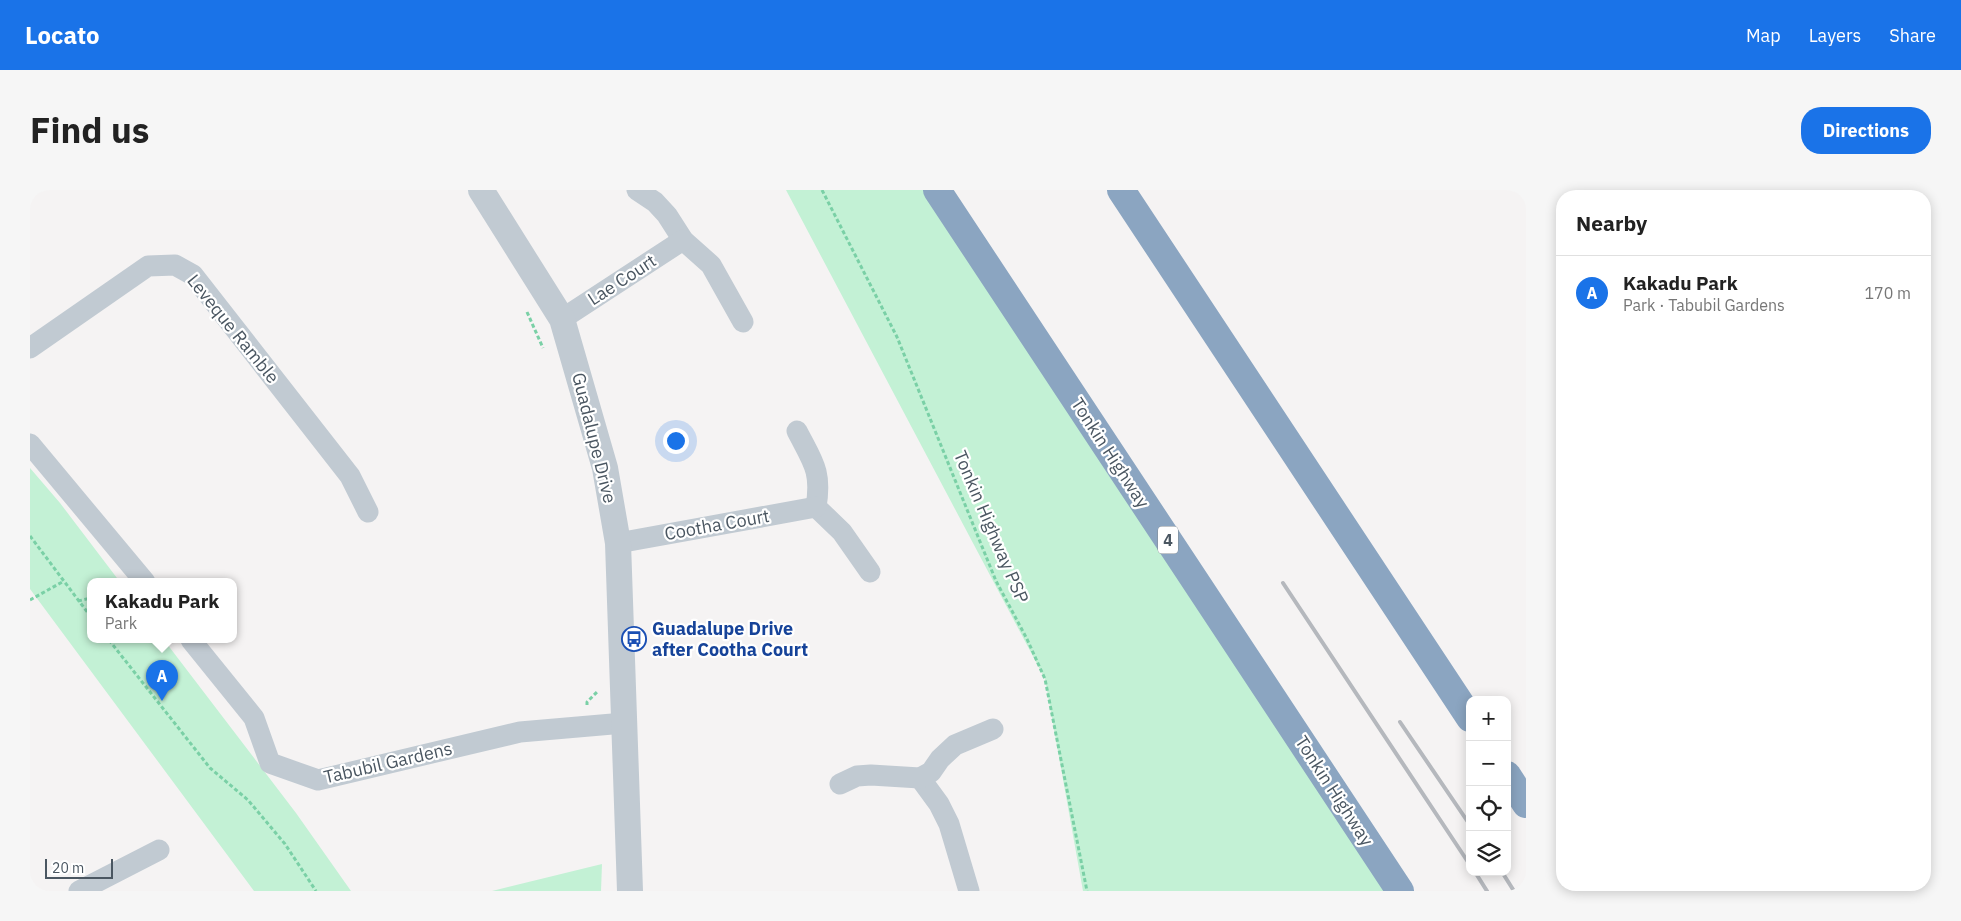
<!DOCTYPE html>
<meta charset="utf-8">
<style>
body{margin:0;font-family:"IBM Plex Sans",sans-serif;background:#f6f6f6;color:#222}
.controls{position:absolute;right:15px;bottom:15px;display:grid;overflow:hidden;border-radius:10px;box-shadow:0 2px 12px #0003}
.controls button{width:45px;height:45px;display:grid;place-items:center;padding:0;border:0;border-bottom:1px solid #e0e0e0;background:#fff;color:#222;font:25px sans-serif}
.scale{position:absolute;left:15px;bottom:12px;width:68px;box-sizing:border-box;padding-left:5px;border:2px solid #4a5661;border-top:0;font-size:14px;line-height:18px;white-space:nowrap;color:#4a5661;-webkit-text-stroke:4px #fff;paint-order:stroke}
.you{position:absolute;left:645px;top:250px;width:18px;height:18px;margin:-12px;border:4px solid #fff;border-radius:50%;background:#1a73e8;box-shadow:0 0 0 8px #1a73e833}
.badge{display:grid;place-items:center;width:32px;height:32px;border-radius:50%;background:#1a73e8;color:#fff;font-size:16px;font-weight:700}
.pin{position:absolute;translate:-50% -41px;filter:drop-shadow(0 1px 2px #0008)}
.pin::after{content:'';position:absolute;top:26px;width:18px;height:15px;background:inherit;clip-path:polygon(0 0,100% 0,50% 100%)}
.popup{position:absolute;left:57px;top:388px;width:150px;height:65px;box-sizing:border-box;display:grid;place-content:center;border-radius:10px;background:#fff;filter:drop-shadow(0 1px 4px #0005);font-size:16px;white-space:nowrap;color:#767676}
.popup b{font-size:19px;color:#222}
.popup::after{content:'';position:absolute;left:50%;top:100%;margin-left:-10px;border:10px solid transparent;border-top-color:#fff}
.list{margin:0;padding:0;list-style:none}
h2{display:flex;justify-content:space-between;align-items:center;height:65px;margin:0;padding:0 20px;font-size:21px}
h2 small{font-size:16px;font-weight:400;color:#767676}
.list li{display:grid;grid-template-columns:32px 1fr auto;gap:15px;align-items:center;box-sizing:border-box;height:75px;padding:0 20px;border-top:1px solid #e0e0e0}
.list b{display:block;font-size:19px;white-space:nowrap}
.list p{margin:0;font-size:16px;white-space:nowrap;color:#767676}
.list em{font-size:16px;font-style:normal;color:#767676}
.icon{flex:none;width:28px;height:28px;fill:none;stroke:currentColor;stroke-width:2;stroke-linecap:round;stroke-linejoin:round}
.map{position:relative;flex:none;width:1496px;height:701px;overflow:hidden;border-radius:20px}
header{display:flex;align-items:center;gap:30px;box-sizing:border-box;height:70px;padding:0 25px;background:#1a73e8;color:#fff}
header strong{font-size:24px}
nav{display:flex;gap:28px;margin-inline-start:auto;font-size:18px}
.intro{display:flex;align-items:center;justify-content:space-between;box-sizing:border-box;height:120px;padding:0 30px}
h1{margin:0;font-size:35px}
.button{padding:12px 22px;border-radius:20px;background:#1a73e8;color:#fff;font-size:18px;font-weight:700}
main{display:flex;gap:30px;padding:0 30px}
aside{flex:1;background:#fff;border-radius:20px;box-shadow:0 2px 12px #0003}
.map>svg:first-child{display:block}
.green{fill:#c3f1d5}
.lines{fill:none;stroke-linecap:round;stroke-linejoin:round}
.path{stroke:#7ad0a6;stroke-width:3;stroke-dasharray:4 2.5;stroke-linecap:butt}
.minor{stroke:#c1cad2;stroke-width:21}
.tertiary{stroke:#c1cad2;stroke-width:26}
.motorway{stroke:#8ba5c1;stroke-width:28}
.rail{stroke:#b5b8bd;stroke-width:4}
.labels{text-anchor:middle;stroke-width:4.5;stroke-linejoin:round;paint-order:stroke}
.shield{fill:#fff;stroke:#808990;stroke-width:1}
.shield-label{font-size:16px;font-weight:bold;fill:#4a5661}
.street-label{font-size:18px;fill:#4a5661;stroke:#fff}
.transit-label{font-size:18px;font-weight:bold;fill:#164399;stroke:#fff;text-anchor:start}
</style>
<header>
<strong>Locato</strong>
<nav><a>Map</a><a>Layers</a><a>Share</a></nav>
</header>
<div class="intro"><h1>Find us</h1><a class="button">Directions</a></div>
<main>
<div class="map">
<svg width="1496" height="701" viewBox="0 0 1496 701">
<rect width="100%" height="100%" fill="#f5f3f3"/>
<g class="green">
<path d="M756,0H894L1365,701H1053L1015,489Z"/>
<path d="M0,278L30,313L90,392H61V450H134L266,623L321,701H224L0,399Z"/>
<path d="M572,674L571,701H462Z"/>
</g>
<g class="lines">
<g class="path">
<path d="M792,0L867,147L966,391L997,449L1015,489L1057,701"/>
<path d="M497,122L513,158"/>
<path d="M0,346L61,427"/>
<path d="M0,410L34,391"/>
<path d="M48,411L61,408"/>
<path d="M79,450L180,578L218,610L255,654L286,701"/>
<path d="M557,515V512L568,501"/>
</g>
<g class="minor">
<path d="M607,0L625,12L637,25L653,50L681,75L713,132"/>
<path d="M532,129L653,50"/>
<path d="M0,158L118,76L145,75L163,85L320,286L338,322"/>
<path d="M767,241C783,272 792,281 786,317L812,342L840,382"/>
<path d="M0,254L115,392"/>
<path d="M588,353L786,317"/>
<path d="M161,450L224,528L240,573L288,590L490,542L594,533"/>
<path d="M890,588L909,614L919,634L939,701"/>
<path d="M810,594L827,586L841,585L890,588L901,582L910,569L925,555L963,539"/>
<path d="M49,701L129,660"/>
</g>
<path class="tertiary" d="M451,0L532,129L575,278L588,353L600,701"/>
<g class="motorway">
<path d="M907,0L1370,701"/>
<path d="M1091,0L1440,528"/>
<path d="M1477,585L1496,614"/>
</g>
<g class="rail">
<path d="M1253,393L1440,675"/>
<path d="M1370,532L1440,635"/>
<path d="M1445,682L1457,701"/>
<path d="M1472,682L1484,701"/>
</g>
</g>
<defs>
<symbol id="bus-ring" viewBox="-11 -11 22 22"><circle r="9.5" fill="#fff" stroke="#1a4fb4" stroke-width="1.5"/><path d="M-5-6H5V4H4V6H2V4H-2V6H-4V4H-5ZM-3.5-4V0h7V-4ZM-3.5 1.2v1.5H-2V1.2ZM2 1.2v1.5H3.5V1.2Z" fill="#1a4fb4"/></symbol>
</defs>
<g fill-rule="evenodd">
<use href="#bus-ring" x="590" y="435" width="28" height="28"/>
</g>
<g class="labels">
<rect class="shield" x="1128" y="336.5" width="20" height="27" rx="4"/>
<g class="shield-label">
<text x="1138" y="356">4</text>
</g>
<g class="street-label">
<text transform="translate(592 90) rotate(-33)" y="6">Lae Court</text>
<text transform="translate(203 139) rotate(51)" y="6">Leveque Ramble</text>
<text transform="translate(564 248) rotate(76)" y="6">Guadalupe Drive</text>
<text transform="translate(1080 263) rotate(57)" y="6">Tonkin Highway</text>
<text transform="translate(687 335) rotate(-10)" y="6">Cootha Court</text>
<text transform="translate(961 337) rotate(67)" y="6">Tonkin Highway PSP</text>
<text transform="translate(358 573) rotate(-13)" y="6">Tabubil Gardens</text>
<text transform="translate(1304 601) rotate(57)" y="6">Tonkin Highway</text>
</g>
<g class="transit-label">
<text x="622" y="445">Guadalupe Drive<tspan x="622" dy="21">after Cootha Court</tspan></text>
</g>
</g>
</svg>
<div class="controls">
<button>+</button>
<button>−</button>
<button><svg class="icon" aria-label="locate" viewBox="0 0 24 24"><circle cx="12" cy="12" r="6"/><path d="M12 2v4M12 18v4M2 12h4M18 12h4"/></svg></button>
<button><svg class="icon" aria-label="layers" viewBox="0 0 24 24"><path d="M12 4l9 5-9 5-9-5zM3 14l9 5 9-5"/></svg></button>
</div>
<div class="scale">20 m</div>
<div class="you"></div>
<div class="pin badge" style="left:132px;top:511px">A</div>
<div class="popup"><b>Kakadu Park</b>Park</div>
</div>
<aside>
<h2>Nearby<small></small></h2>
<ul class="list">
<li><span class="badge">A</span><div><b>Kakadu Park</b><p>Park · Tabubil Gardens</p></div><em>170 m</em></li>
</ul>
</aside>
</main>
